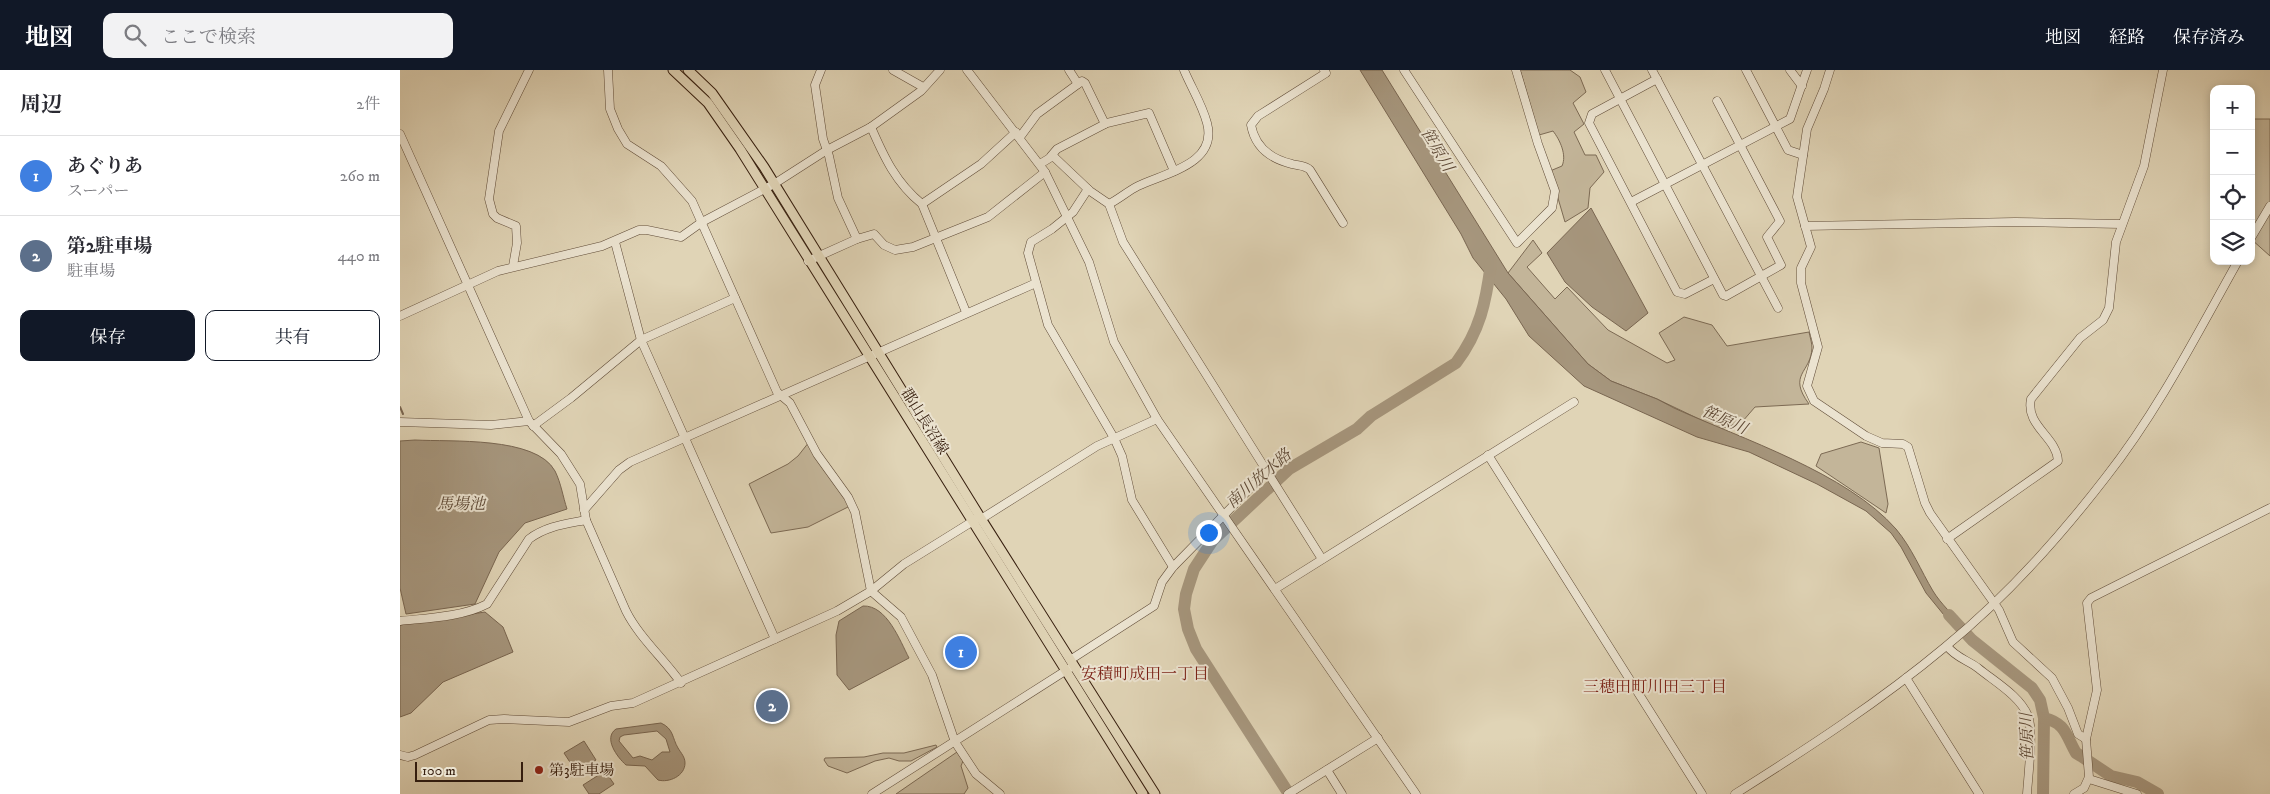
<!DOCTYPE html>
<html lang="ja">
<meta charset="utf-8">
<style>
body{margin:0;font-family:"IM FELL DW Pica","Noto Serif JP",serif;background:#f2f2f3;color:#2b2b33}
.controls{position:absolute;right:15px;top:15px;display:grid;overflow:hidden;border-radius:10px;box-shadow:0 2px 8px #0003}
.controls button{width:45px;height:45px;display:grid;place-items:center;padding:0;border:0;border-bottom:1px solid #e1e1e2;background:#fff;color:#2b2b33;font:25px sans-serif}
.scale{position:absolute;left:15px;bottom:12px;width:108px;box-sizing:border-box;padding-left:5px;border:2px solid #361e0e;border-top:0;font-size:14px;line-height:18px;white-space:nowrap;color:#361e0e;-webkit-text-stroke:4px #ebe3d0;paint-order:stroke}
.you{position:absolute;left:808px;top:462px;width:18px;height:18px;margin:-12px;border:4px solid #fff;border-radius:50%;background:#1a73e8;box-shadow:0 0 0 8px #1a73e833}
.badge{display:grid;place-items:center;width:32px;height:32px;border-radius:50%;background:#111827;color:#fff;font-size:16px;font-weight:700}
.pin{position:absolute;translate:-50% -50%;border:2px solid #fff;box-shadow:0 1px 5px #0006}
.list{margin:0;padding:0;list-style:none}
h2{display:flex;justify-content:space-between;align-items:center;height:65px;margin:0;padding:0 20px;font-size:21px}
h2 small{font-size:16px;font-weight:400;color:#7c7c81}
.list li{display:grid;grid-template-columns:32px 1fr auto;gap:15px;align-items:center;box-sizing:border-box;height:80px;padding:0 20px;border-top:1px solid #e1e1e2}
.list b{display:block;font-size:19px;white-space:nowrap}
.list p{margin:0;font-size:16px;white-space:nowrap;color:#7c7c81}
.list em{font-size:16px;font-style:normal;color:#7c7c81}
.actions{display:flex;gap:10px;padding:15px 20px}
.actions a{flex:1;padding:11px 0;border:1px solid #111827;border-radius:10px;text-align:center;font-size:18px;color:#111827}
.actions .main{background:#111827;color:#fff}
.icon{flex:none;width:28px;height:28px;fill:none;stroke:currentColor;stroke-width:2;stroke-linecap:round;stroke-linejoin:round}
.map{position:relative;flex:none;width:1870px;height:724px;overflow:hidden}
header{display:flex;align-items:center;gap:30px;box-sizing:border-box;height:70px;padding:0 25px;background:#111827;color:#fff}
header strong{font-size:24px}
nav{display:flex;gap:28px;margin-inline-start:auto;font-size:18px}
.search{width:350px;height:45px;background:#f2f2f3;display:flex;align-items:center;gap:12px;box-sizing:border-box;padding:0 18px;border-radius:10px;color:#7c7c81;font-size:19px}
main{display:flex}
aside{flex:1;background:#fff}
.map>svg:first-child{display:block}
.green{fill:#c3b599;stroke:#7c6a54}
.water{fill:#a6967d;stroke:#796651;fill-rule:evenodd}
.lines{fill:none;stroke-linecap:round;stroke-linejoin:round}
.stream{stroke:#796651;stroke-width:2}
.river{stroke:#a6967d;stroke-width:12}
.minor-casing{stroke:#604c38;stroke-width:9}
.major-casing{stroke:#361e0e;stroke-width:11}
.minor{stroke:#ebe3d0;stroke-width:8}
.major{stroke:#e0d4b6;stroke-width:9}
.poi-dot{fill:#8f2418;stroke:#ebe3d0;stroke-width:2}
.labels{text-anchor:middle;stroke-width:4;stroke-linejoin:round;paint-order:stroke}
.street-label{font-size:15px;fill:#361e0e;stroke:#ebe3d0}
.poi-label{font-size:15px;fill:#361e0e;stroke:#ebe3d0;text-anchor:start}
.water-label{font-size:16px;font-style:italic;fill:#5d4835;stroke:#ebe3d0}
.neighbourhood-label{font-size:16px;fill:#7a1f14;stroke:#ebe3d0}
</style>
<header>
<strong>地図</strong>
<div class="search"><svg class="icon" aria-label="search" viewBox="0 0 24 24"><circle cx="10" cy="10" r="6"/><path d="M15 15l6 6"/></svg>ここで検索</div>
<nav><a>地図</a><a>経路</a><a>保存済み</a></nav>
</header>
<main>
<aside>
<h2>周辺<small>2件</small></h2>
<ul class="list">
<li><span class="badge" style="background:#3f7fe0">1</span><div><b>あぐりあ</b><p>スーパー</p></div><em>260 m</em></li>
<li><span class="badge" style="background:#5c6f8a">2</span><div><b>第2駐車場</b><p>駐車場</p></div><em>440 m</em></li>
</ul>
<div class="actions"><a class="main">保存</a><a>共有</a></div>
</aside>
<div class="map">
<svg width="1870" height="724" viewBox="0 0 1870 724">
<rect width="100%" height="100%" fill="#e0d4b6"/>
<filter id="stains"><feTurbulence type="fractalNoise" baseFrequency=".004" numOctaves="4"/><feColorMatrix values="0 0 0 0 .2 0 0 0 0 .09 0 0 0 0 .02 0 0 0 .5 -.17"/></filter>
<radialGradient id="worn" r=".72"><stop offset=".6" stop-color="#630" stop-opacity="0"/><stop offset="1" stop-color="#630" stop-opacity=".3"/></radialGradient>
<g class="green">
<path d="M1120,0H1170L1180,7L1186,22L1173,33L1184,54L1174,62L1185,85H1196L1204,102L1190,118L1188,138L1165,152L1150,101L1162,96C1167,85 1160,70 1153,61L1139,65Z"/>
<path d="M1851,49H1870V186L1851,169Z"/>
<path d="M1133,170L1142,183L1127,197L1155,229L1167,217L1208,260L1267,293L1275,290L1259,263L1284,247L1312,255L1327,276L1409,262C1410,267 1412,273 1412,278C1411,303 1387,304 1409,334L1355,337L1342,352L1320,359L1257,329L1211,311L1188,294L1108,203Z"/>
<path d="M409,372L450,436L408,457L371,463L349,414L388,394L398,386Z"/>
<path d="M1461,372L1479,378L1488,434L1486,443L1416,396L1421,384Z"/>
<path d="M536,675L537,677L511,691H499L489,688L475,691L447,703L428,696L424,690L425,688L464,687L483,683H504Z"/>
<path d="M557,682L563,691L561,696L568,718L564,724H496Z"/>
</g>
<g class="water">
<path d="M960,0H982L1108,203L1188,294L1211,311L1257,329L1274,338C1342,369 1447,403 1496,459C1512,478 1521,501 1533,521C1541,534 1553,545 1563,556L1557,561L1526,523L1501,477L1491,463L1466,441L1417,414L1349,382L1297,367L1184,316L1129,266L1106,229L1073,188L1061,164Z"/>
<path d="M1191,138L1248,243L1226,261L1192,237L1165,212L1147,183Z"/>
<path d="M15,370C50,372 136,366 155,401C161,413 163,427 167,439L125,453L99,482L75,534L6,544L0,518V371Z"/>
<path d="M463,536C487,535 500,571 509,588L449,620L437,605L436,565L439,551Z"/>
<path d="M85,542L103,557L113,582L43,612L11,643L0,647V555Z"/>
<path d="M261,653C274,659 272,668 278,678C281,683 285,687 285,693C285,706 269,713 258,710L245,696L226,695C217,687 203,668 216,659ZM257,661L266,669L270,682H262L252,690L240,686L233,688L219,671L220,667L224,665Z"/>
<path d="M184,671L196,690L177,703L164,683Z"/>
<path d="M205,701L214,714L199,724H189L183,715Z"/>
</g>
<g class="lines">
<path class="stream" d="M0,337L3,344"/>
<g class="river">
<path d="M1549,545L1572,570L1632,618L1640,630L1644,648L1643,724"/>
<path d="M1644,648C1666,653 1666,666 1676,683L1681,686L1711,706L1737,712L1758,724"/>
<path d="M889,724L796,579L788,559L784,539L786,524L794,499L813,470L889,399L957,359L971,346L1056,293C1080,261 1086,232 1091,193"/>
</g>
<defs>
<g id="minor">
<path d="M208,0L210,39L218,59L227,74L261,96L292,131L377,322L390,333L417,384L448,427L455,442L471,521L501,547L532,605L555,672L576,704L600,724"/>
<path d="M421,0L415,15L423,69L429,86L438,128L457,169L474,164L484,175L495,180L513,177L588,147L645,102"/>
<path d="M493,0L523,17"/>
<path d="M567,0L645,102L689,192L714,272L757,349L1016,724"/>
<path d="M669,0L678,14L682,11L685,13L705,54"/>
<path d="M924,0L926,3L858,46L851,55C855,77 871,89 892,94C899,96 905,95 910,100L943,153"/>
<path d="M1004,0L1117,173L1152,138L1155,121L1138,74L1116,0"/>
<path d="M1205,0L1323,225L1326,226L1381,195L1367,167L1380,151L1317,31"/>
<path d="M1252,0L1378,238"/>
<path d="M1346,0L1388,80L1403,85"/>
<path d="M1390,0L1402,16"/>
<path d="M1430,0L1424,19L1407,59L1397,127L1411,177L1401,198V213L1418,277L1407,316L1414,331L1466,366L1482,373L1503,374L1508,377L1525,433L1530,443L1599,540L1613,572L1652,608L1668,638L1678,664L1686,669"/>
<path d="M1257,9L1192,44L1189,53L1277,222L1285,224L1314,209"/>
<path d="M471,57C484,87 496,113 522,134L566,242"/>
<path d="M0,64L129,351L161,384L180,414L186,450L226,541C239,567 264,589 281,613"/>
<path d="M620,67L637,44L678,14"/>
<path d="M651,86L657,79L707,53L749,43L774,101"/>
<path d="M640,94L653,86L690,121L709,134L723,172L922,489"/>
<path d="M688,119L673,142L652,159L631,172L628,183L648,255L714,368L722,386L732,430L773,497"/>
<path d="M1231,132L1390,49L1407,0"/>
<path d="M522,134L581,94L616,62"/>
<path d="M709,134C719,129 728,121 738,116C765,103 818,94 807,53C802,34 791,17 784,0"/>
<path d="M1405,156L1615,152L1721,154"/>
<path d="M1851,168L1870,136"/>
<path d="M215,172L241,270L375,569"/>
<path d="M408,191L457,169"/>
<path d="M113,196L117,173L116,156L97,148L93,144L89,129L99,61L129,0"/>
<path d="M0,246L98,201L202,176L239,160H247L281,167L302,152L374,114L427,80L471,57L521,21L540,0"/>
<path d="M0,352L91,355L129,351"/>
<path d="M133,356L171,328L241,270L335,228"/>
<path d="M1088,385L1302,724"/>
<path d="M184,440L219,400L230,392L636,213"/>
<path d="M581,449L697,376L757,349"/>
<path d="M1547,469L1658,391C1657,367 1625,356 1631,329L1680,268L1703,250L1709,238L1716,172L1744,96L1763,0"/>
<path d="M875,519L1174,332"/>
<path d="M0,551C28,548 62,547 87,534L129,469C146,456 166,454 186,450"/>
<path d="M1547,576C1555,587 1567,590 1578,598C1595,612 1620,626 1628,646C1634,660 1628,707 1627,724"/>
<path d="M670,590L754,536L762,512L773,497L867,401"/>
<path d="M1506,608L1579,724"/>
<path d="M0,685L8,687L15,685L89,650L104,649L169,652L211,636L233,633L437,541L471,521L504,494L578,448"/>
<path d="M927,700L942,724"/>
<path d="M1689,709L1737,724"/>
<path d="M472,724L673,596"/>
<path d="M888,724L978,668"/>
<path d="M1335,724C1408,678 1479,632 1545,577C1605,528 1659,468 1706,407C1758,341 1797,264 1838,191"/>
<path d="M1674,724L1684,718L1689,707L1686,669L1697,620L1687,533L1691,528L1870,438"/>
</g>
<g id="major">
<path d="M273,0L308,33L340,79L743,724"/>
<path d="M288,0L312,23L364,97L580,447L755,724"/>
</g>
</defs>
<use href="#minor" class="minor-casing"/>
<use href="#major" class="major-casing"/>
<use href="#minor" class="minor"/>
<use href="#major" class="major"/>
</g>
<circle class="poi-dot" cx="139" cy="700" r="5"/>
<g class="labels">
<g class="street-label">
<text transform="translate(525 351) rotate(58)" y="5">郡山長沼線</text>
</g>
<g class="poi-label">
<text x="149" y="705">第3駐車場</text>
</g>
<g class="water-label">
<text transform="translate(1038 79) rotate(59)" y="6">笹原川</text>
<text transform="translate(1325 349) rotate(24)" y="6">笹原川</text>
<text transform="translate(858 408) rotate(-41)" y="6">南川放水路</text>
<text x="61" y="439">馬場池</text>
<text transform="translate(1626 667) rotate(-92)" y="6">笹原川</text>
</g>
<g class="neighbourhood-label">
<text x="745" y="609">安積町成田一丁目</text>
<text x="1255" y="622">三穂田町川田三丁目</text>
</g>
</g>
<rect width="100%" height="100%" filter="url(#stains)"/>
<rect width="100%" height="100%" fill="url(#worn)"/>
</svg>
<div class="controls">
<button>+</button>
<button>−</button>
<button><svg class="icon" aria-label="locate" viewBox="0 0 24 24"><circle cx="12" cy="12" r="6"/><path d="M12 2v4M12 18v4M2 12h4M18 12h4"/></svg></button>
<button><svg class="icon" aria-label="layers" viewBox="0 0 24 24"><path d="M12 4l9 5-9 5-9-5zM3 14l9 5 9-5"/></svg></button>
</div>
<div class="scale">100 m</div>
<div class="you"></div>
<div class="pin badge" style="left:561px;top:582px;background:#3f7fe0">1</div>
<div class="pin badge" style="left:372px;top:636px;background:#5c6f8a">2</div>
</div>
</main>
